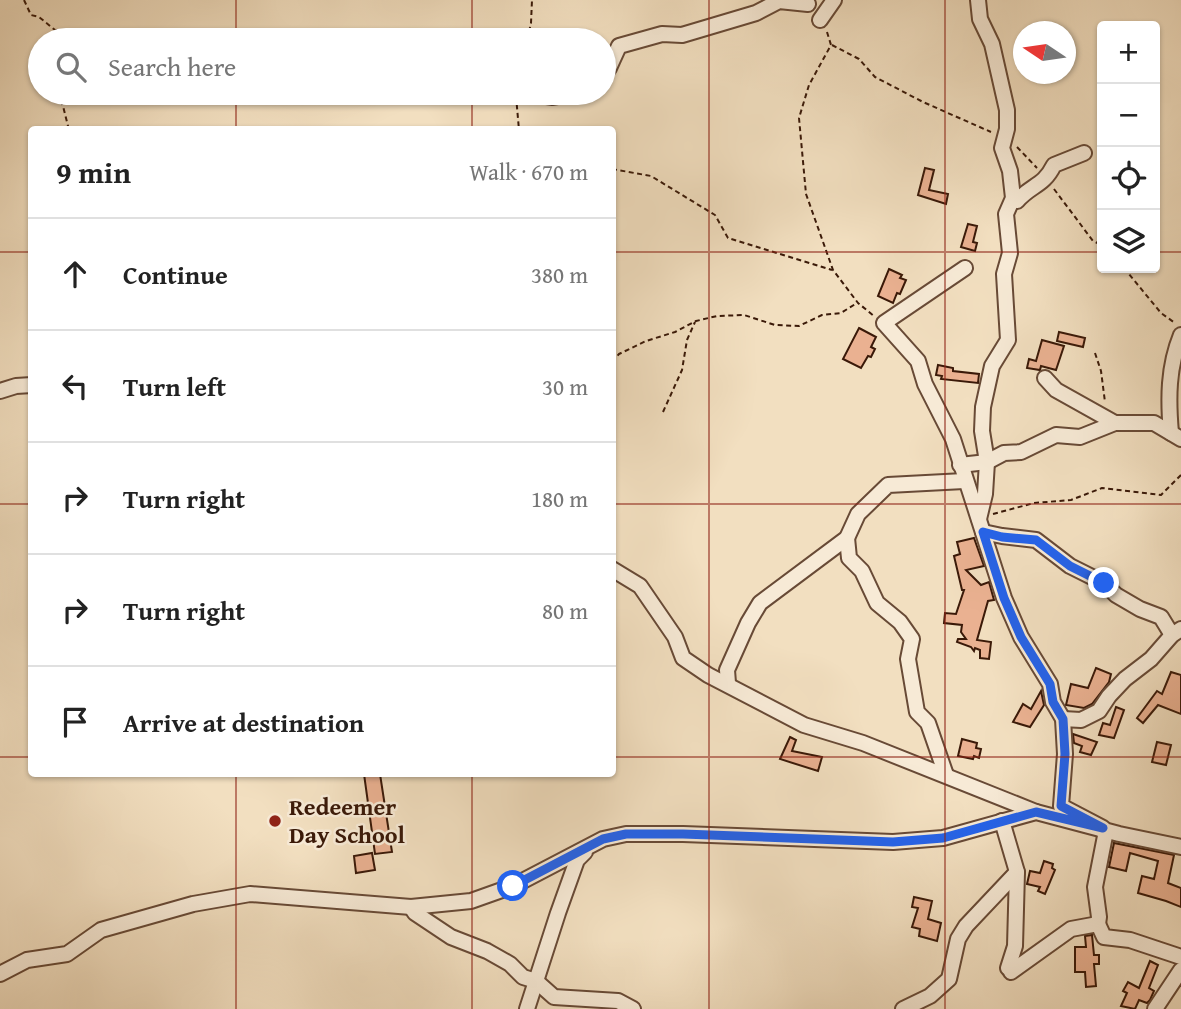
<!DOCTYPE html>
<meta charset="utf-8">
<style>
body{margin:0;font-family:"Gentium Book Plus",serif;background:#f6f6f6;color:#222}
.controls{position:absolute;right:21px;top:21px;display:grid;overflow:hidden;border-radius:7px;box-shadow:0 2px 5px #0004}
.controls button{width:63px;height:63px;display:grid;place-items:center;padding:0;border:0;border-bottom:2px solid #e0e0e0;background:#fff;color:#222;font:35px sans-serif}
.compass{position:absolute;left:1013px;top:21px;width:63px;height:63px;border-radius:50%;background:#fff;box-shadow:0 2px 5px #0004;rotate:283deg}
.stop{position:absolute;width:21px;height:21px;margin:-16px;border:5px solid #2563eb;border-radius:50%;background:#fff}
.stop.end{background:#2563eb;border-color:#fff;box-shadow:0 2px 7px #0008}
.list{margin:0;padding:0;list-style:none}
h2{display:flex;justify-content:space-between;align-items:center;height:91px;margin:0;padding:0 28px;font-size:30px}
h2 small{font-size:23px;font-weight:400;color:#767676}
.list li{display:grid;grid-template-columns:46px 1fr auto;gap:21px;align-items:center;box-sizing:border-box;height:112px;padding:0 28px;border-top:2px solid #e0e0e0}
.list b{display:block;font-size:26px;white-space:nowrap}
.list em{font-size:23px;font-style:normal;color:#767676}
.icon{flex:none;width:38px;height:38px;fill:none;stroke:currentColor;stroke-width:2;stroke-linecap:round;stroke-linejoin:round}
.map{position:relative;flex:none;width:1181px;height:1009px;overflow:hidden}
.search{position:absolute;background:#fff;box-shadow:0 2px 5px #0004;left:28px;top:28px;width:588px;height:77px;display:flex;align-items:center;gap:18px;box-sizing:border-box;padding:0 24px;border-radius:38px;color:#767676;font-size:26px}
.panel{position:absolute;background:#fff;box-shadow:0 2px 5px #0004;left:28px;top:126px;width:588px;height:651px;border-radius:7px}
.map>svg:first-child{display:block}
.building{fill:#eab191;stroke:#3a1908;stroke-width:2}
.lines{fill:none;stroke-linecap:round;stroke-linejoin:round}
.minor-casing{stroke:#684a36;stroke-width:18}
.path{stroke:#3a1908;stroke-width:2;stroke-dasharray:5 3.5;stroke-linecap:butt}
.minor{stroke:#f7ead6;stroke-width:14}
.route{stroke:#2563eb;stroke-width:9}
.grid{fill:none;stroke:#8f2418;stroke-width:2;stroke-opacity:0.55}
.poi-dot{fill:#8f2418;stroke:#f7ead6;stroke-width:2.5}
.labels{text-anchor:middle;stroke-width:5;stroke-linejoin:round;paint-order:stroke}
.poi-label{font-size:24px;font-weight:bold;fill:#3a1908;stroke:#f7ead6;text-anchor:start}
</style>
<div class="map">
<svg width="1181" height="1009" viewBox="0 0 1181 1009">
<rect width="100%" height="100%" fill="#f2dfc0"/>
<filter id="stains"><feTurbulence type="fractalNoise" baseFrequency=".00286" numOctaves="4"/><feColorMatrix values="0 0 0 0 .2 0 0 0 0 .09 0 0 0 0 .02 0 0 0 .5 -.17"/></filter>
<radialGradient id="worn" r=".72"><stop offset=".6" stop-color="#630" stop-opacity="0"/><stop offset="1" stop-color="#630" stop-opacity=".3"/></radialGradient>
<g class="building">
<path d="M925,168L934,170L929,190L948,194L946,204L918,195Z"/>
<path d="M968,224L977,226L973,242L977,243L975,251L961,247Z"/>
<path d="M889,269L902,275L900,278L906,280L900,294L897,293L893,303L878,296Z"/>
<path d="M859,328L876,337L871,347L875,349L871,357L868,356L861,368L843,359Z"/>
<path d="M1059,332L1085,338L1083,347L1057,341Z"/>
<path d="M1042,340L1064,346L1056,370L1041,366L1040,370L1027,368L1029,359L1036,361Z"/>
<path d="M938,365L953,368V371L979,374L978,383L941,379L942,376L936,375Z"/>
<path d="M974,538L984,566L966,570L981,585L989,582L994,600L988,601L977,640L991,642L989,659L980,658V650L975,648L974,651L971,647L957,642L958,639H966L961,632L962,625L944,623L945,613L956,614L964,590H962L954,556L960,554L957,542Z"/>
<path d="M1096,668L1111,674L1109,682L1092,704L1084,708L1066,705L1071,684L1088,688Z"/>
<path d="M1171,672L1181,675V714L1158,705L1143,723L1137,718L1157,691L1162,694Z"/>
<path d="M1041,691L1044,705L1030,727L1013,722L1023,704L1031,709Z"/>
<path d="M1116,707L1124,710L1114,738L1099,735L1103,723L1110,725Z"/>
<path d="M1073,734L1097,742L1091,755L1080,752L1082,746L1074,743Z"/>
<path d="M790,737L796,740L792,751L822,757L818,771L780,759Z"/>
<path d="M962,739L977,743L976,748L981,749L979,758L974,756L973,759L958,756Z"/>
<path d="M1157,742L1171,745L1166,765L1152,762Z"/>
<path d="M364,774H380L392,852L375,854Z"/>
<path d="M1114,843L1174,855L1168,883L1181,888V907L1166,901L1138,893L1142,876L1154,879L1158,861L1130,853L1126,871L1109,867Z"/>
<path d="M372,853L375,870L356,873L354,856Z"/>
<path d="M1044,861L1053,864L1052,868L1055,870L1045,894L1038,891L1040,887L1027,884L1030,871L1040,873Z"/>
<path d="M914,897L932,901L928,919L941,923L937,941L919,936L920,929L912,927L918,908L912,907Z"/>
<path d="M1092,935L1094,955H1099V964H1094L1096,986L1086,987L1085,972H1075V947H1086L1085,936Z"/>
<path d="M1150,961L1158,965L1149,988L1154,991L1150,1000L1147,1003L1139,1000L1135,1009L1121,1006L1127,993L1123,991L1128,982L1139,988Z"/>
</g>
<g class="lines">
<defs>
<g id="minor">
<path d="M978,0L980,19L992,44L1007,110V129L1002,148L1010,171L1013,198L1006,214L1010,253L1004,274L1008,340L992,366L983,407L982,431L987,462L985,494L979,519"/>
<path d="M820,20L834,0"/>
<path d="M604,75L609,68L619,46L662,34L682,35L756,13L779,1L808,4"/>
<path d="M528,93L553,97L576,93"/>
<path d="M1017,201C1032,184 1043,187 1054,165L1084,153"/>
<path d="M965,268L884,323L918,361L925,384L953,439L1004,598L1021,637L1050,684L1053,702L1063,719L1065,754L1061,806L1103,828L1105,836L1095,887L1099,917L1098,924L1071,929L1011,972"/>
<path d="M1045,378L1056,390L1115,423H1154L1181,439"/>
<path d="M0,391L16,386L32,385"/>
<path d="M1171,433C1168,399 1168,367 1181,335"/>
<path d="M960,465L987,462L1004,453L1021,452L1056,435L1080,437L1115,423"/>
<path d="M983,532L1002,536L1036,540L1070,566L1104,583L1116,595L1140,609L1161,617L1172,635"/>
<path d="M847,538L849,558L862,571L877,603L900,622L912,639L908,659L917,712L928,723L946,775"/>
<path d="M612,569L640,586L675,637L683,658L708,675L804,725L863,743L1036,812"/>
<path d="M728,683L727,670L748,623L760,603L847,538L858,514L888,485L964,481"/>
<path d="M1063,719L1081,720L1099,711L1109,696L1125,679L1151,659L1172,635L1181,629"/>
<path d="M1002,821L1017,872L1015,946L1008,968"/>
<path d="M411,907L415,913L451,937L487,951L510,964L523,977L536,981L554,997L618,1001L633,1009"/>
<path d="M1098,924L1104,937L1130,940L1181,957"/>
<path d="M0,974L27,960L67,954L101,930L193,904L250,894L411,907L471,901L513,886L603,839L626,834H683L893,842L943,838L1036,812L1119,834L1181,847"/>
<path d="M527,1009L558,913L577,860L585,852"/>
<path d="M903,1009L930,996L949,979L958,939L966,926L1017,872"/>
<path d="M1155,1009L1181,970"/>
</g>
</defs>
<use href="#minor" class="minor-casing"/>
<g class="path">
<path d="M24,0L31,15L39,17L55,30L117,40"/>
<path d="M827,32L831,45L809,85L799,118L806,194L833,270L858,303L874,316"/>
<path d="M52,40L55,31"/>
<path d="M527,40L531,23L532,0"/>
<path d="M832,45L859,59L875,77L923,102L991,132"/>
<path d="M56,93L63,106L69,130"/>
<path d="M516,96L519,130"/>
<path d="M1017,147L1037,168"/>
<path d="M612,169L651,176L715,215L728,238L832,270"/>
<path d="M1054,189L1093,241L1102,245"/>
<path d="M1124,268L1161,313L1175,323"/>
<path d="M1095,353L1101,371L1105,402"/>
<path d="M612,362L619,354L646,341L675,332L696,321L717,316L744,315L775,325L799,326L822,315L841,313L857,303"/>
<path d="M663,412L682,370L687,340L695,322"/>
<path d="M993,514L1034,503L1071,500L1102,488L1161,495L1181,475"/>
</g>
<use href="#minor" class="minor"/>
</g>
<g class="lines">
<path class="route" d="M513,886L603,839L626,834H683L893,842L943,838L1036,812L1103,828L1061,806L1065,754L1063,719L1053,702L1050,684L1021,637L1004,598L983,532L1002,537L1036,540L1070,566L1104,583"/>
</g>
<path class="grid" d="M236,0V40M472,0V40M709,0V1009M945,0V1009M236,93V130M472,93V130M0,252H32M612,252H1102M1155,252H1181M0,504H32M612,504H1181M0,757H32M612,757H1181M236,774V1009M472,774V1009"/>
<circle class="poi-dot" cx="275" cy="821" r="7"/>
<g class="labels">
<g class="poi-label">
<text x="289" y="815">Redeemer<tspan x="289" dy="28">Day School</tspan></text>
</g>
</g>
<rect width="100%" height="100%" filter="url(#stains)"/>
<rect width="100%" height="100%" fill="url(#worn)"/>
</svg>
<div class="controls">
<button>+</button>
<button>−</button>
<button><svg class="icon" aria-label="locate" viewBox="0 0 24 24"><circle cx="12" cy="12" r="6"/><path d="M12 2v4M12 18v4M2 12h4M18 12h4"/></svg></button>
<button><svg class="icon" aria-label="layers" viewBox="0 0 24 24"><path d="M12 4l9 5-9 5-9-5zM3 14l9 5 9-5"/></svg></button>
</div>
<svg class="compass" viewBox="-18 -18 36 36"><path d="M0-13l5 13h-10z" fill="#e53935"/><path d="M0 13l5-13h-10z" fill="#767676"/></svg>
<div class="stop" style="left:513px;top:886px"></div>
<div class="stop end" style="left:1104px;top:583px"></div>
<div class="search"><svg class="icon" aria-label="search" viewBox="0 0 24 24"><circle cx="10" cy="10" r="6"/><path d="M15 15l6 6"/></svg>Search here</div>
<section class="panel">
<h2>9 min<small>Walk · 670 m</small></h2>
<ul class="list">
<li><svg class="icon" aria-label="ahead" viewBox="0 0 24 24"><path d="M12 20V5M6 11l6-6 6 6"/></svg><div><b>Continue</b></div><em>380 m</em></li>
<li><svg class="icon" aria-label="left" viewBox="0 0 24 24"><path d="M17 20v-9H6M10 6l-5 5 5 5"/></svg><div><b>Turn left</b></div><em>30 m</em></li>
<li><svg class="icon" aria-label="right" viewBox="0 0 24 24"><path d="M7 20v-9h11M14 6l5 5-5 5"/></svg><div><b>Turn right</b></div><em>180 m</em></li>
<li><svg class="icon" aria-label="right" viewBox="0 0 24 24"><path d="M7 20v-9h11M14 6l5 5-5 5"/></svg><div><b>Turn right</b></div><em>80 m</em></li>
<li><svg class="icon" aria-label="arrive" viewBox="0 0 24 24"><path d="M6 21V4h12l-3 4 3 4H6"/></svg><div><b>Arrive at destination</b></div></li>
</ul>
</section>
</div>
